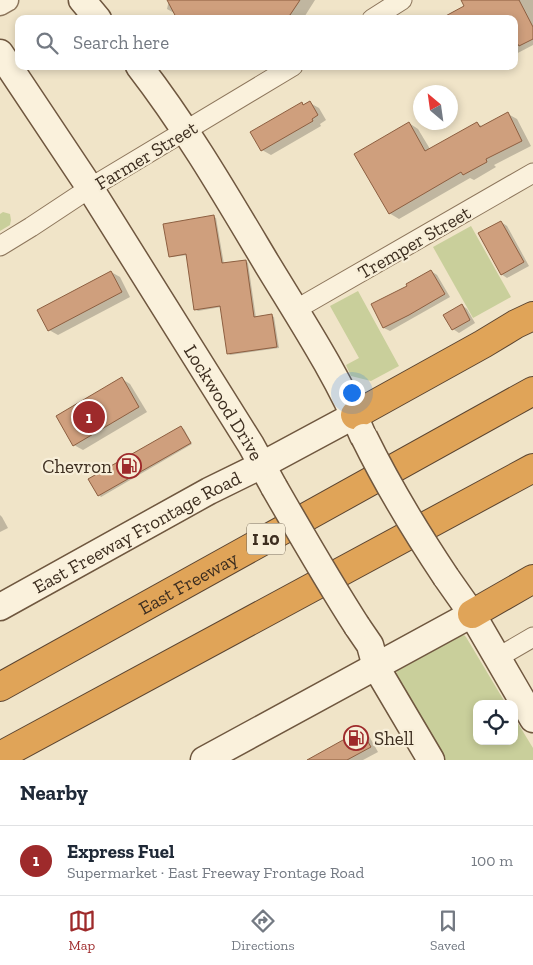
<!DOCTYPE html>
<meta charset="utf-8">
<style>
body{margin:0;font-family:"Zilla Slab",serif;background:#f6f6f7;color:#1f2937}
.controls{position:absolute;right:15px;bottom:15px;display:grid;overflow:hidden;border-radius:10px;box-shadow:0 2px 8px #0003}
.controls button{width:45px;height:45px;display:grid;place-items:center;padding:0;border:0;border-bottom:1px solid #e0e1e3;background:#fff;color:#1f2937;font:25px sans-serif}
.compass{position:absolute;left:413px;top:85px;width:45px;height:45px;border-radius:50%;background:#fff;box-shadow:0 2px 8px #0003;rotate:331deg}
.you{position:absolute;left:351px;top:392px;width:18px;height:18px;margin:-12px;border:4px solid #fff;border-radius:50%;background:#1a73e8;box-shadow:0 0 0 8px #1a73e833}
.badge{display:grid;place-items:center;width:32px;height:32px;border-radius:50%;background:#9e2a2b;color:#fff;font-size:16px;font-weight:700}
.pin{position:absolute;translate:-50% -50%;border:2px solid #fff;box-shadow:0 1px 5px #0006}
.list{margin:0;padding:0;list-style:none}
h2{display:flex;justify-content:space-between;align-items:center;height:65px;margin:0;padding:0 20px;font-size:21px}
h2 small{font-size:16px;font-weight:400;color:#747a83}
.list li{display:grid;grid-template-columns:32px 1fr auto;gap:15px;align-items:center;box-sizing:border-box;height:70px;padding:0 20px;border-top:1px solid #e0e1e3}
.list b{display:block;font-size:19px;white-space:nowrap}
.list p{margin:0;font-size:16px;white-space:nowrap;color:#747a83}
.list em{font-size:16px;font-style:normal;color:#747a83}
.icon{flex:none;width:28px;height:28px;fill:none;stroke:currentColor;stroke-width:2;stroke-linecap:round;stroke-linejoin:round}
.map{position:relative;flex:none;width:533px;height:760px;overflow:hidden}
.search{position:absolute;background:#fff;box-shadow:0 2px 8px #0003;left:15px;right:15px;top:15px;height:55px;display:flex;align-items:center;gap:12px;box-sizing:border-box;padding:0 18px;border-radius:10px;color:#747a83;font-size:19px}
.sheet{height:135px;background:#fff}
nav{display:flex;justify-content:space-around;align-items:center;box-sizing:border-box;height:70px;border-top:1px solid #e0e1e3;background:#fff;font-size:14px;color:#747a83}
nav a{display:grid;justify-items:center;gap:2px}
nav .on{color:#9e2a2b}
.map>svg:first-child{display:block}
.green{fill:#c9cf9b}
.shadow{fill:#0003}
.building{fill:#cf9f7d;stroke:#8d5f41}
.lines{fill:none;stroke-linecap:round;stroke-linejoin:round}
.minor-casing{stroke:#8d765c;stroke-width:21}
.tertiary-casing{stroke:#8d765c;stroke-width:25}
.secondary-casing{stroke:#6f573f;stroke-width:29}
.motorway-casing{stroke:#5b4430;stroke-width:30}
.minor{stroke:#faf1dc;stroke-width:19}
.tertiary{stroke:#faf1dc;stroke-width:22}
.secondary{stroke:#faf1dc;stroke-width:26}
.motorway{stroke:#e0a458;stroke-width:28}
.secondary-bridge-casing{stroke:#6f573f;stroke-width:29;stroke-linecap:butt}
.secondary-bridge{stroke:#faf1dc;stroke-width:26}
.labels{text-anchor:middle;stroke-width:4.5;stroke-linejoin:round;paint-order:stroke}
.shield{fill:#f7eed8;stroke:#756857;stroke-width:1}
.shield-label{font-size:18px;font-weight:bold;fill:#3d2e20}
.street-label{font-size:19px;fill:#3d2e20;stroke:#f7eed8}
.poi-label{font-size:19px;fill:#3d2e20;stroke:#f7eed8;text-anchor:end}
</style>
<div class="map">
<svg width="533" height="760" viewBox="0 0 533 760">
<rect width="100%" height="100%" fill="#f0e4c8"/>
<g class="green">
<path d="M3,212L10,214L11,220L10,225L0,231V214Z"/>
<path d="M471,226L511,297L473,318L433,247Z"/>
<path d="M358,291L399,366L371,381L351,376L346,365L359,358L330,306Z"/>
<path d="M464,635L466,637L506,704H477V741H514V717L533,748V760H443L396,675L397,671L461,636Z"/>
</g>
<g class="shadow">
<path d="M169,0H315L303,19H179L176,14L167,9Z"/>
<path d="M471,0H533V45L514,55V19L466,6Z"/>
<path d="M209,66H221L215,70Z"/>
<path d="M302,103L305,106L310,103L319,108L326,120L320,124L321,126L271,155L262,150L252,132Z"/>
<path d="M508,114L517,119L531,146L494,165L496,167L474,180L470,178L399,219L389,213L409,123L418,129L430,149L477,123L483,127Z"/>
<path d="M214,217L216,218L224,264L246,261L248,263L256,318L272,316L274,317L279,348L230,355L228,353L221,307L198,311L195,309L188,255L172,257L170,256Z"/>
<path d="M501,222L507,226L529,266L507,278L501,274Z"/>
<path d="M431,271L437,275L450,297L390,331L384,328L373,305L409,286Z"/>
<path d="M111,272L120,277L130,297L58,335L49,330Z"/>
<path d="M462,305L467,309L475,323L459,333L453,329Z"/>
<path d="M122,379L130,384L147,412L83,450L74,445Z"/>
<path d="M181,427L184,429L192,444L101,497L99,495Z"/>
<path d="M0,515L2,517L8,528L0,532Z"/>
<path d="M361,731L369,736L378,752L363,760H310Z"/>
</g>
<g class="building">
<path d="M167,0H300L290,15L284,19H177Z"/>
<path d="M461,0H519L533,27V39L519,46L514,38V19H440L464,6Z"/>
<path d="M310,101L318,115L312,119L313,121L261,151L250,132L302,102L303,105Z"/>
<path d="M508,112L522,141L486,159L487,162L463,175L461,172L389,214L354,154L409,122L425,151L477,122L480,127Z"/>
<path d="M214,215L222,263L246,260L254,317L272,314L277,347L227,354L220,306L194,310L186,254L169,257L163,224Z"/>
<path d="M501,221L524,262L501,275L478,233Z"/>
<path d="M431,270L445,294L409,315L383,328L371,304L407,286L406,284Z"/>
<path d="M111,271L122,292L48,331L37,310Z"/>
<path d="M462,304L470,320L452,330L443,315Z"/>
<path d="M122,377L139,407L73,446L56,416Z"/>
<path d="M181,426L191,443L98,496L88,479Z"/>
<path d="M361,730L371,747L347,760H307Z"/>
</g>
<g class="lines">
<defs>
<g id="minor">
<path d="M372,19L402,0"/>
<path d="M0,246L31,227L90,188L293,66"/>
<path d="M295,310L533,173"/>
<path d="M497,658L533,637"/>
</g>
<path id="tertiary" d="M0,4L7,0"/>
<g id="secondary">
<path d="M82,0L98,19"/>
<path id="s1" d="M0,53L90,188L251,445L274,487"/>
<path d="M139,66C187,128 227,197 267,264C301,320 338,376 363,436"/>
<path d="M446,577L472,614L533,719"/>
<path id="s2" d="M0,607L209,491L262,465L355,415"/>
<path d="M357,626L370,645L376,667L431,760"/>
<path d="M204,760L472,614"/>
</g>
<g id="motorway">
<path d="M355,415L483,344L516,324L533,316"/>
<path d="M472,614L533,579"/>
<path id="s3" d="M0,687L533,391"/>
<path d="M0,756L533,468"/>
</g>
</defs>
<use href="#minor" class="minor-casing"/>
<use href="#tertiary" class="tertiary-casing"/>
<use href="#secondary" class="secondary-casing"/>
<use href="#motorway" class="motorway-casing"/>
<use href="#minor" class="minor"/>
<use href="#tertiary" class="tertiary"/>
<use href="#secondary" class="secondary"/>
<use href="#motorway" class="motorway"/>
<defs>
<g id="secondary-bridge">
<path d="M364,437C388,486 416,532 446,577"/>
<path d="M274,487C301,534 328,581 357,626"/>
</g>
</defs>
<use href="#secondary-bridge" class="secondary-bridge-casing"/>
<use href="#secondary-bridge" class="secondary-bridge"/>
</g>
<defs>
<symbol id="fuel-ring" viewBox="-11 -11 22 22"><circle r="9.5" fill="#f7eed8" stroke="#9e2a2b" stroke-width="1.5"/><path d="M-5.5-6h7V0h2V4h1.3V-2.5L3-4.5l.8-.8L6-3V5H2.5V1h-1V6h-7ZM-4.2-4.7v3.2H.2V-4.7Z" fill="#9e2a2b"/></symbol>
</defs>
<g fill-rule="evenodd">
<use href="#fuel-ring" x="115" y="452" width="28" height="28"/>
<use href="#fuel-ring" x="342" y="724" width="28" height="28"/>
</g>
<g class="labels">
<rect class="shield" x="247" y="523.5" width="38" height="31" rx="4"/>
<g class="shield-label">
<text x="266" y="545">I 10</text>
</g>
<g class="street-label">
<text transform="translate(146 155) rotate(-31)" y="7">Farmer Street</text>
<text transform="translate(414 242) rotate(-30)" y="7">Tremper Street</text>
<text dy="7" stroke="none"><textPath href="#s1" startOffset="415">Lockwood Drive</textPath></text>
<text dy="7" stroke="none"><textPath href="#s2" startOffset="156">East Freeway Frontage Road</textPath></text>
<text dy="7" stroke="none"><textPath href="#s3" startOffset="215">East Freeway</textPath></text>
</g>
<g class="poi-label">
<text x="112" y="473">Chevron</text>
<text x="374" y="745" text-anchor="start">Shell</text>
</g>
</g>
</svg>
<div class="controls">
<button><svg class="icon" aria-label="locate" viewBox="0 0 24 24"><circle cx="12" cy="12" r="6"/><path d="M12 2v4M12 18v4M2 12h4M18 12h4"/></svg></button>
</div>
<svg class="compass" viewBox="-18 -18 36 36"><path d="M0-13l5 13h-10z" fill="#e53935"/><path d="M0 13l5-13h-10z" fill="#747a83"/></svg>
<div class="you"></div>
<div class="pin badge" style="left:89px;top:417px">1</div>
<div class="search"><svg class="icon" aria-label="search" viewBox="0 0 24 24"><circle cx="10" cy="10" r="6"/><path d="M15 15l6 6"/></svg>Search here</div>
</div>
<section class="sheet">
<h2>Nearby<small></small></h2>
<ul class="list">
<li><span class="badge">1</span><div><b>Express Fuel</b><p>Supermarket · East Freeway Frontage Road</p></div><em>100 m</em></li>
</ul>
</section>
<nav>
<a class="on"><svg class="icon" aria-label="map" viewBox="0 0 24 24"><path d="M3 6l6-2 6 2 6-2v14l-6 2-6-2-6 2zM9 4v14M15 6v14"/></svg>Map</a>
<a><svg class="icon" aria-label="directions" viewBox="0 0 24 24"><path d="M12 3l9 9-9 9-9-9zM9 14v-3h6M13 9l2 2-2 2"/></svg>Directions</a>
<a><svg class="icon" aria-label="saved" viewBox="0 0 24 24"><path d="M7 4h10v16l-5-4-5 4z"/></svg>Saved</a>
</nav>
